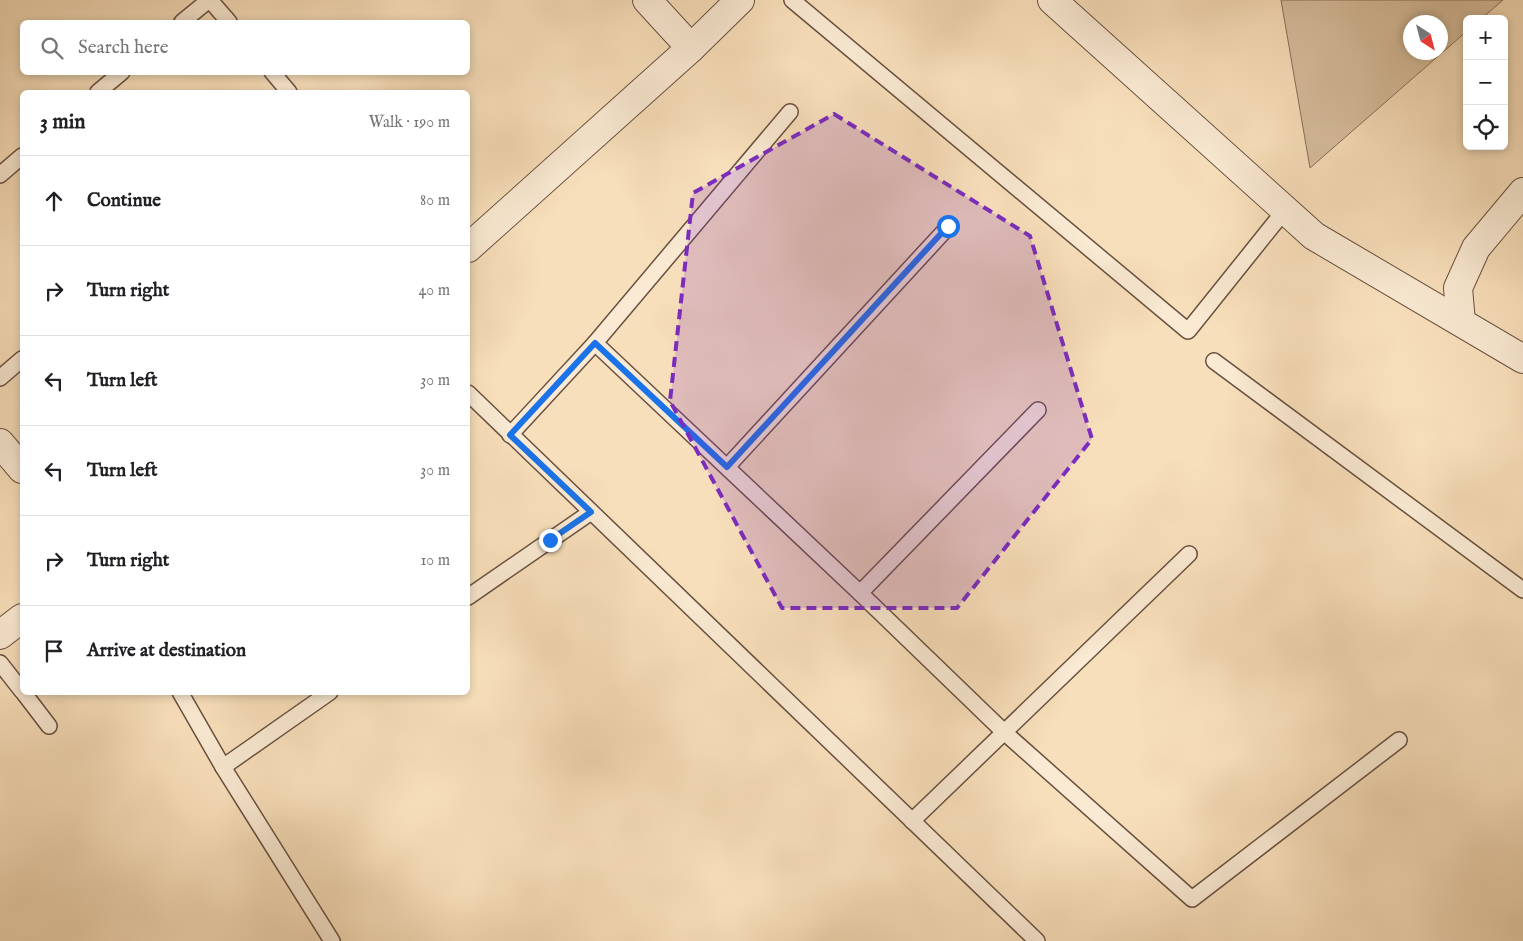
<!DOCTYPE html>
<meta charset="utf-8">
<style>
body{margin:0;font-family:"IM FELL English",serif;background:#f6f6f6;color:#202124}
.controls{position:absolute;right:15px;top:15px;display:grid;overflow:hidden;border-radius:8px;box-shadow:0 2px 8px #0003}
.controls button{width:45px;height:45px;display:grid;place-items:center;padding:0;border:0;border-bottom:1px solid #e0e0e0;background:#fff;color:#202124;font:25px sans-serif}
.compass{position:absolute;left:1403px;top:15px;width:45px;height:45px;border-radius:50%;background:#fff;box-shadow:0 2px 8px #0003;rotate:144deg}
.stop{position:absolute;width:15px;height:15px;margin:-11px;border:4px solid #1a73e8;border-radius:50%;background:#fff}
.stop.end{background:#1a73e8;border-color:#fff;box-shadow:0 1px 5px #0008}
.list{margin:0;padding:0;list-style:none}
h2{display:flex;justify-content:space-between;align-items:center;height:65px;margin:0;padding:0 20px;font-size:21px}
h2 small{font-size:16px;font-weight:400;color:#757577}
.list li{display:grid;grid-template-columns:32px 1fr auto;gap:15px;align-items:center;box-sizing:border-box;height:90px;padding:0 20px;border-top:1px solid #e0e0e0}
.list b{display:block;font-size:19px;white-space:nowrap}
.list em{font-size:16px;font-style:normal;color:#757577}
.icon{flex:none;width:28px;height:28px;fill:none;stroke:currentColor;stroke-width:2;stroke-linecap:round;stroke-linejoin:round}
.map{position:relative;flex:none;width:1523px;height:941px;overflow:hidden}
.search{position:absolute;background:#fff;box-shadow:0 2px 8px #0003;left:20px;top:20px;width:450px;height:55px;display:flex;align-items:center;gap:12px;box-sizing:border-box;padding:0 18px;border-radius:8px;color:#757577;font-size:19px}
.panel{position:absolute;background:#fff;box-shadow:0 2px 8px #0003;left:20px;top:90px;width:450px;height:605px;border-radius:8px}
.map>svg:first-child{display:block}
.green{fill:#d8bf9f;stroke:#8a705a;fill-rule:evenodd}
.lines{fill:none;stroke-linecap:round;stroke-linejoin:round}
.service-casing{stroke:#6a503f;stroke-width:18}
.minor-casing{stroke:#6a503f;stroke-width:30}
.service{stroke:#faead3;stroke-width:15}
.minor{stroke:#faead3;stroke-width:28}
.route{stroke:#1a73e8;stroke-width:6}
.marked{fill:#7b2cbf;fill-opacity:0.2;stroke:#7b2cbf;stroke-width:4;stroke-dasharray:10 6;stroke-linejoin:round}
</style>
<div class="map">
<svg width="1523" height="941" viewBox="0 0 1523 941">
<rect width="100%" height="100%" fill="#f8dfbb"/>
<filter id="stains"><feTurbulence type="fractalNoise" baseFrequency=".004" numOctaves="4"/><feColorMatrix values="0 0 0 0 .2 0 0 0 0 .09 0 0 0 0 .02 0 0 0 .5 -.17"/></filter>
<radialGradient id="worn" r=".72"><stop offset=".6" stop-color="#630" stop-opacity="0"/><stop offset="1" stop-color="#630" stop-opacity=".3"/></radialGradient>
<path class="green" d="M1281,0H1503L1481,19H1467V31L1310,168ZM1410,22H1440V52H1410Z"/>
<g class="lines">
<defs>
<g id="service">
<path d="M210,0L229,22"/>
<path d="M792,0L1188,331L1285,210"/>
<path d="M182,22L209,0"/>
<path d="M272,72L289,92"/>
<path d="M98,92L122,72"/>
<path d="M0,175L22,156"/>
<path d="M595,343L860,593L1004,732L1192,899L1399,740"/>
<path d="M1214,361L1523,590"/>
<path d="M0,378L22,359"/>
<path d="M468,393L1037,941"/>
<path d="M510,435L595,343L790,112"/>
<path d="M727,467L949,226"/>
<path d="M860,593L1038,410"/>
<path d="M468,597L591,512"/>
<path d="M0,663L22,691"/>
<path d="M23,692L49,726"/>
<path d="M180,692L223,767L332,941"/>
<path d="M223,767L330,692"/>
<path d="M912,821L1189,554"/>
</g>
<g id="minor">
<path d="M647,0L691,48"/>
<path d="M1052,0L1314,236L1523,359"/>
<path d="M468,248L691,48L740,0"/>
<path d="M1461,322L1458,288L1476,248L1523,192"/>
<path d="M0,443L22,469"/>
<path d="M0,635L22,618"/>
</g>
</defs>
<use href="#service" class="service-casing"/>
<use href="#minor" class="minor-casing"/>
<use href="#service" class="service"/>
<use href="#minor" class="minor"/>
</g>
<g class="lines">
<path class="route" d="M550,540L591,512L510,435L595,343L727,467L948,226"/>
</g>
<path class="marked" d="M834,114L1030,236L1092,439L957,608H782L670,401L693,193Z"/>
<rect width="100%" height="100%" filter="url(#stains)"/>
<rect width="100%" height="100%" fill="url(#worn)"/>
</svg>
<div class="controls">
<button>+</button>
<button>−</button>
<button><svg class="icon" aria-label="locate" viewBox="0 0 24 24"><circle cx="12" cy="12" r="6"/><path d="M12 2v4M12 18v4M2 12h4M18 12h4"/></svg></button>
</div>
<svg class="compass" viewBox="-18 -18 36 36"><path d="M0-13l5 13h-10z" fill="#e53935"/><path d="M0 13l5-13h-10z" fill="#757577"/></svg>
<div class="stop" style="left:948px;top:226px"></div>
<div class="stop end" style="left:550px;top:540px"></div>
<div class="search"><svg class="icon" aria-label="search" viewBox="0 0 24 24"><circle cx="10" cy="10" r="6"/><path d="M15 15l6 6"/></svg>Search here</div>
<section class="panel">
<h2>3 min<small>Walk · 190 m</small></h2>
<ul class="list">
<li><svg class="icon" aria-label="ahead" viewBox="0 0 24 24"><path d="M12 20V5M6 11l6-6 6 6"/></svg><div><b>Continue</b></div><em>80 m</em></li>
<li><svg class="icon" aria-label="right" viewBox="0 0 24 24"><path d="M7 20v-9h11M14 6l5 5-5 5"/></svg><div><b>Turn right</b></div><em>40 m</em></li>
<li><svg class="icon" aria-label="left" viewBox="0 0 24 24"><path d="M17 20v-9H6M10 6l-5 5 5 5"/></svg><div><b>Turn left</b></div><em>30 m</em></li>
<li><svg class="icon" aria-label="left" viewBox="0 0 24 24"><path d="M17 20v-9H6M10 6l-5 5 5 5"/></svg><div><b>Turn left</b></div><em>30 m</em></li>
<li><svg class="icon" aria-label="right" viewBox="0 0 24 24"><path d="M7 20v-9h11M14 6l5 5-5 5"/></svg><div><b>Turn right</b></div><em>10 m</em></li>
<li><svg class="icon" aria-label="arrive" viewBox="0 0 24 24"><path d="M6 21V4h12l-3 4 3 4H6"/></svg><div><b>Arrive at destination</b></div></li>
</ul>
</section>
</div>
